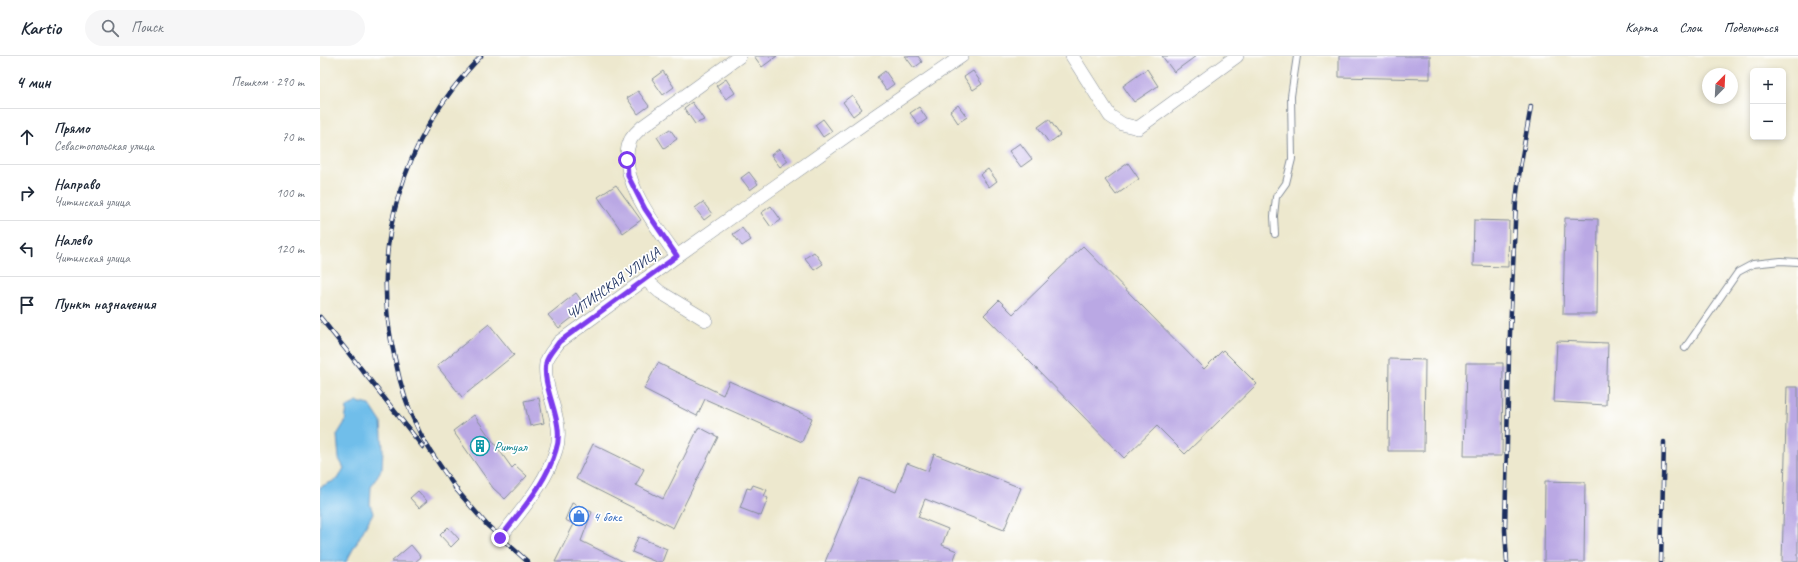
<!DOCTYPE html>
<html lang="ru">
<meta charset="utf-8">
<style>
body{margin:0;font-family:Caveat,sans-serif;background:#f6f6f7;color:#1f2937}
.controls{position:absolute;right:12px;top:12px;display:grid;overflow:hidden;border-radius:6px;box-shadow:0 2px 6px #0003}
.controls button{width:36px;height:36px;display:grid;place-items:center;padding:0;border:0;border-bottom:1px solid #e0e1e3;background:#fff;color:#1f2937;font:20px sans-serif}
.compass{position:absolute;left:1382px;top:12px;width:36px;height:36px;border-radius:50%;background:#fff;box-shadow:0 2px 6px #0003;rotate:24deg}
.stop{position:absolute;width:12px;height:12px;margin:-9px;border:3px solid #7c3aed;border-radius:50%;background:#fff}
.stop.end{background:#7c3aed;border-color:#fff;box-shadow:0 1px 4px #0008}
.list{margin:0;padding:0;list-style:none}
h2{display:flex;justify-content:space-between;align-items:center;height:52px;margin:0;padding:0 16px;font-size:17px}
h2 small{font-size:13px;font-weight:400;color:#747a83}
.list li{display:grid;grid-template-columns:26px 1fr auto;gap:12px;align-items:center;box-sizing:border-box;height:56px;padding:0 16px;border-top:1px solid #e0e1e3}
.list b{display:block;font-size:15px;white-space:nowrap}
.list p{margin:0;font-size:13px;white-space:nowrap;color:#747a83}
.list em{font-size:13px;font-style:normal;color:#747a83}
.icon{flex:none;width:22px;height:22px;fill:none;stroke:currentColor;stroke-width:2;stroke-linecap:round;stroke-linejoin:round}
.map{position:relative;flex:none;width:1478px;height:506px;overflow:hidden}
header{display:flex;align-items:center;gap:24px;box-sizing:border-box;height:56px;padding:0 20px;background:#fff;border-bottom:1px solid #e0e1e3}
header strong{font-size:19px}
nav{display:flex;gap:22px;margin-inline-start:auto;font-size:14px}
.search{width:280px;height:36px;background:#f6f6f7;display:flex;align-items:center;gap:10px;box-sizing:border-box;padding:0 14px;border-radius:22px;color:#747a83;font-size:15px}
main{display:flex}
aside{flex:1;background:#fff}
.map>svg:first-child{display:block}
.water{fill:#6fbeea;stroke:#4576a4}
.building{fill:#baa8e4}
.lines{fill:none;stroke-linecap:round;stroke-linejoin:round}
.lane-casing{stroke:#848c96;stroke-width:8}
.street-casing{stroke:#848c96;stroke-width:14}
.lane{stroke:#fff;stroke-width:6}
.street{stroke:#fff;stroke-width:13}
.rail-casing{stroke:#1b2f5e;stroke-width:4.5}
.rail{stroke:#fff;stroke-width:3;stroke-dasharray:9;stroke-linecap:butt}
.route{stroke:#7c3aed;stroke-width:5}
.labels{text-anchor:middle;stroke-width:3.5;stroke-linejoin:round;paint-order:stroke}
.street-label{font-size:14px;fill:#1b2f5e;stroke:#fff}
.culture-label{font-size:14px;fill:#0d838f;stroke:#fff;text-anchor:start}
.shop-label{font-size:14px;fill:#366cbe;stroke:#fff;text-anchor:start}
</style>
<header>
<strong>Kartio</strong>
<div class="search"><svg class="icon" aria-label="search" viewBox="0 0 24 24"><circle cx="10" cy="10" r="6"/><path d="M15 15l6 6"/></svg>Поиск</div>
<nav><a>Карта</a><a>Слои</a><a>Поделиться</a></nav>
</header>
<main>
<aside>
<h2>4 мин<small>Пешком · 290 m</small></h2>
<ul class="list">
<li><svg class="icon" aria-label="ahead" viewBox="0 0 24 24"><path d="M12 20V5M6 11l6-6 6 6"/></svg><div><b>Прямо</b><p>Севастопольская улица</p></div><em>70 m</em></li>
<li><svg class="icon" aria-label="right" viewBox="0 0 24 24"><path d="M7 20v-9h11M14 6l5 5-5 5"/></svg><div><b>Направо</b><p>Читинская улица</p></div><em>100 m</em></li>
<li><svg class="icon" aria-label="left" viewBox="0 0 24 24"><path d="M17 20v-9H6M10 6l-5 5 5 5"/></svg><div><b>Налево</b><p>Читинская улица</p></div><em>120 m</em></li>
<li><svg class="icon" aria-label="arrive" viewBox="0 0 24 24"><path d="M6 21V4h12l-3 4 3 4H6"/></svg><div><b>Пункт назначения</b></div></li>
</ul>
</aside>
<div class="map">
<svg width="1478" height="506" viewBox="0 0 1478 506">
<rect width="100%" height="100%" fill="#fff"/>
<filter id="ink" filterUnits="userSpaceOnUse"><feTurbulence type="fractalNoise" baseFrequency=".025" numOctaves="2"/><feDisplacementMap in="SourceGraphic" scale="8" xChannelSelector="R" yChannelSelector="G"/><feConvolveMatrix kernelMatrix="1 2 1 2 8 2 1 2 1" color-interpolation-filters="sRGB"/></filter>
<filter id="wash" filterUnits="userSpaceOnUse"><feTurbulence type="fractalNoise" baseFrequency=".012" numOctaves="4" result="noise"/><feDisplacementMap in="SourceGraphic" scale="16" xChannelSelector="R" yChannelSelector="G"/><feGaussianBlur stdDeviation="0.9" result="paint"/><feColorMatrix in="noise" values="0 0 0 0 0 0 0 0 0 0 0 0 0 0 0 0 0 1.4 0 .05"/><feComposite in="paint" operator="in"/></filter>
<g filter="url(#wash)">
<rect width="100%" height="100%" fill="#ede8ce"/>
<path class="water" d="M37,346L50,349L61,366L63,393L62,412L51,431L50,448L53,457L26,506H0V431L18,423L24,412L19,403L17,379L25,366L27,351Z"/>
<g id="blocks">
<g class="building">
<path d="M434,0H457L442,11Z"/>
<path d="M585,0H598L602,6L594,12Z"/>
<path d="M842,0H876L854,16Z"/>
<path d="M1019,0H1110V23L1019,21Z"/>
<path d="M827,13L838,30L814,46L803,30Z"/>
<path d="M343,15L354,31L343,39L332,23Z"/>
<path d="M565,15L574,28L566,34L557,21Z"/>
<path d="M653,15L662,28L653,34L644,21Z"/>
<path d="M406,23L415,37L406,43L396,30Z"/>
<path d="M318,35L329,50L318,58L307,42Z"/>
<path d="M532,39L542,53L533,60L523,46Z"/>
<path d="M372,46L384,64L375,68L364,52Z"/>
<path d="M638,49L647,61L638,67L630,55Z"/>
<path d="M599,51L607,63L599,69L590,57Z"/>
<path d="M503,63L512,75L503,81L495,69Z"/>
<path d="M729,63L740,79L729,87L718,71Z"/>
<path d="M350,73L357,83L344,92L337,81Z"/>
<path d="M700,87L712,103L701,111L689,95Z"/>
<path d="M459,93L468,105L460,111L451,99Z"/>
<path d="M808,107L819,123L796,139L785,124Z"/>
<path d="M668,113L677,125L669,131L660,119Z"/>
<path d="M429,116L438,128L430,134L421,122Z"/>
<path d="M296,129L321,164L303,177L278,141Z"/>
<path d="M383,146L392,158L384,164L375,152Z"/>
<path d="M451,150L461,164L451,171L441,157Z"/>
<path d="M1245,162L1278,163L1277,258H1243Z"/>
<path d="M1154,164L1189,165L1188,211L1153,210Z"/>
<path d="M422,172L431,184L422,190L413,178Z"/>
<path d="M763,190L884,313L903,294L937,328L865,398L837,370L804,402L664,259L679,244L693,258Z"/>
<path d="M494,196L503,208L494,214L485,202Z"/>
<path d="M256,237L266,251L239,272L228,259Z"/>
<path d="M169,268L194,299L142,341L117,310Z"/>
<path d="M1237,285L1288,287L1286,349L1234,346Z"/>
<path d="M1069,303L1105,304L1104,395H1068Z"/>
<path d="M338,307L403,339L409,325L492,362L482,386L385,343L377,360L324,333Z"/>
<path d="M1146,307H1183L1182,400H1144Z"/>
<path d="M1467,331H1478V506H1462Z"/>
<path d="M219,342L224,367L210,370L204,345Z"/>
<path d="M154,359L192,412L195,409L207,420L185,443L173,432L133,375Z"/>
<path d="M379,371L398,381L353,472L256,423L273,388L324,413L316,429L343,443Z"/>
<path d="M614,398L701,432L684,474L605,443L598,461L628,473L622,489L637,495L633,506H505L540,422L576,436L587,407L608,415Z"/>
<path d="M1225,425L1265,426L1264,506H1224Z"/>
<path d="M433,429L447,434L444,440L448,442L441,460L420,452L427,432L431,433Z"/>
<path d="M98,435L107,445L99,452L90,442Z"/>
<path d="M252,447L272,456L261,485L304,506H235L254,468L245,464Z"/>
<path d="M128,471L139,483L131,491L120,479Z"/>
<path d="M318,481L347,493L342,506H336L312,496Z"/>
<path d="M91,489L101,501L95,506H71Z"/>
</g>
</g>
</g>
<g filter="url(#ink)">
<use href="#blocks" fill-opacity="0" stroke="#848c96" stroke-width="1"/>
<g class="lines">
<defs>
<g id="lane">
<path d="M955,178L954,160L956,141L966,127L972,103L971,40L977,0"/>
<path d="M1365,292L1418,216L1433,208L1461,205L1478,206"/>
</g>
<g id="street">
<path d="M752,0L790,60L802,68L818,72L917,0"/>
<path d="M357,200C338,173 295,120 310,85C312,80 318,75 322,71L420,0"/>
<path d="M325,223L340,236L386,264"/>
<path d="M180,482C201,454 226,428 236,394C246,366 222,333 226,307C227,300 235,292 239,286L357,200L546,66L642,0"/>
</g>
</defs>
<use href="#lane" class="lane-casing"/>
<use href="#street" class="street-casing"/>
<use href="#lane" class="lane"/>
<use href="#street" class="street"/>
<defs>
<g id="rail">
<path d="M0,261L103,391"/>
<path d="M135,432L167,469L208,506"/>
<path d="M138,435C125,417 111,398 100,377C88,354 80,328 75,303C48,192 82,82 161,0"/>
<path d="M1187,506L1185,474L1189,299L1196,145L1200,112L1211,50"/>
<path d="M1341,506L1344,386"/>
</g>
</defs>
<use href="#rail" class="rail-casing"/>
<use href="#rail" class="rail"/>
</g>
</g>
<g class="lines" filter="url(#ink)">
<path class="route" d="M180,482C201,454 226,428 236,394C246,366 221,333 226,307C227,300 235,292 239,286L357,200L325,153L308,120L307,104"/>
</g>
<defs>
<symbol id="building-ring" viewBox="-11 -11 22 22"><circle r="9.5" fill="#fff" stroke="#0f9aa8" stroke-width="1.5"/><path d="M-4-6H4V6H1V3H-1V6H-4ZM-2.5-4.3h1.7v1.8h-1.7ZM.8-4.3h1.7v1.8H.8ZM-2.5-1h1.7V.8h-1.7ZM.8-1h1.7V.8H.8Z" fill="#0f9aa8"/></symbol>
<symbol id="shop-ring" viewBox="-11 -11 22 22"><circle r="9.5" fill="#fff" stroke="#3f7fe0" stroke-width="1.5"/><path d="M-5-2.5h2.3a2.7 3.5 0 0 1 5.4 0H5L5.5 6h-11ZM-1.5-2.5h3a1.5 2.3 0 0 0-3 0Z" fill="#3f7fe0"/></symbol>
</defs>
<g fill-rule="evenodd">
<use href="#building-ring" x="149" y="379" width="22" height="22"/>
<use href="#shop-ring" x="248" y="449" width="22" height="22"/>
</g>
<g class="labels">
<g class="street-label">
<text transform="translate(293 227) rotate(-36)" y="5">ЧИТИНСКАЯ УЛИЦА</text>
</g>
<g class="culture-label">
<text x="174" y="395">Ритуал</text>
</g>
<g class="shop-label">
<text x="273" y="465">4 бокс</text>
</g>
</g>
</svg>
<div class="controls">
<button>+</button>
<button>−</button>
</div>
<svg class="compass" viewBox="-18 -18 36 36"><path d="M0-13l5 13h-10z" fill="#e53935"/><path d="M0 13l5-13h-10z" fill="#747a83"/></svg>
<div class="stop" style="left:307px;top:104px"></div>
<div class="stop end" style="left:180px;top:482px"></div>
</div>
</main>
